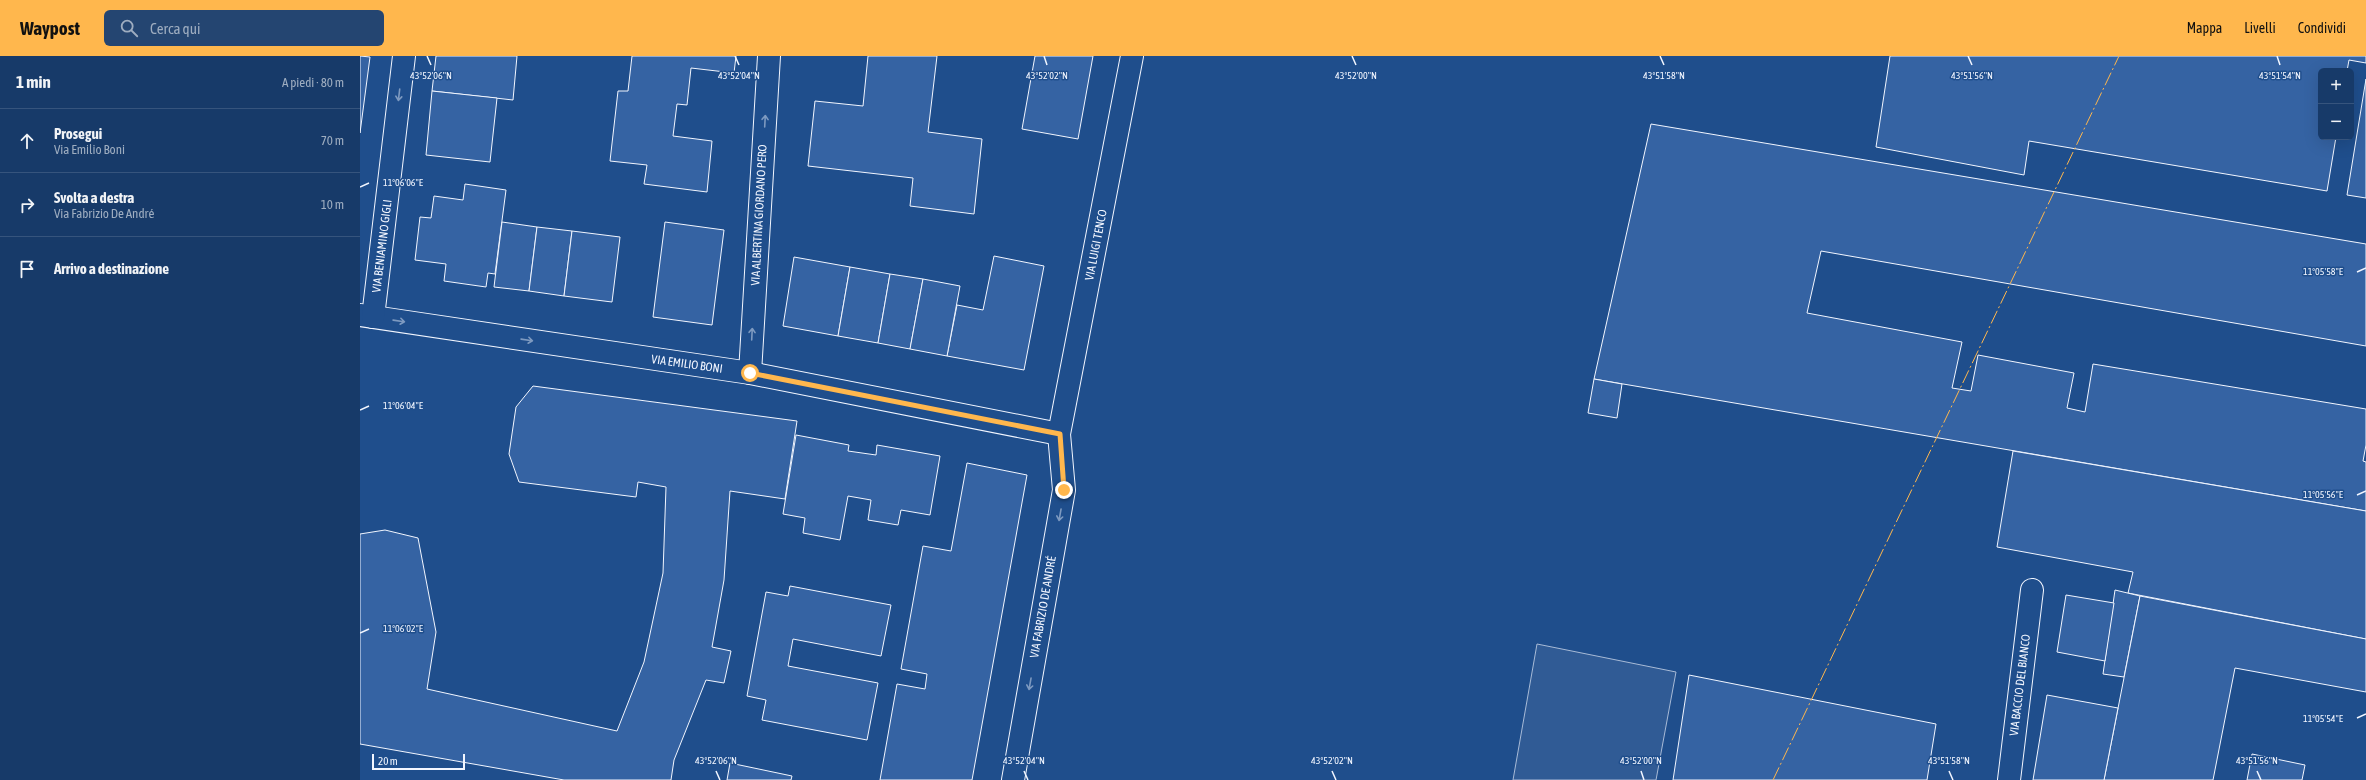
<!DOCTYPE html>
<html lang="it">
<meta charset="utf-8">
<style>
body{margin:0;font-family:"Asap Condensed",sans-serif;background:#244571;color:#f1f3f6}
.controls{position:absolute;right:12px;top:12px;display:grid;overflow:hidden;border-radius:6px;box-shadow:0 4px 16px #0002}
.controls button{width:36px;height:36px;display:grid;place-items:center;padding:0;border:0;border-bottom:1px solid #36547d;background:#173a69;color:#f1f3f6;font:20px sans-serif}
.scale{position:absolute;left:12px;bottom:10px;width:93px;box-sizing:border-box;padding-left:4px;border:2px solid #f2f6ff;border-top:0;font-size:11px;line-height:14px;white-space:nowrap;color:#f2f6ff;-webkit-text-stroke:3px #1f4e8c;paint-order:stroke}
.stop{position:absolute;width:12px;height:12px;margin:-9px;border:3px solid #ffb74d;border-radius:50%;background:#fff}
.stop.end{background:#ffb74d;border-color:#fff;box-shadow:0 1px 4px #0008}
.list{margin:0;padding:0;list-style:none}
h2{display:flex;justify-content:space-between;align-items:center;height:52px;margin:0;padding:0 16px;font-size:17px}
h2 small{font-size:13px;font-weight:400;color:#9eadc0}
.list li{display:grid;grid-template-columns:26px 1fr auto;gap:12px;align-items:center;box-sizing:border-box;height:64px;padding:0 16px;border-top:1px solid #36547d}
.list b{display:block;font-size:15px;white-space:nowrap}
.list p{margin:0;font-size:13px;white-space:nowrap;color:#9eadc0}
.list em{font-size:13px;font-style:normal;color:#9eadc0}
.icon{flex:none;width:22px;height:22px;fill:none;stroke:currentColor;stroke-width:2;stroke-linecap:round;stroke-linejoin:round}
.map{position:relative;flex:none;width:2006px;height:724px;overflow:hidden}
header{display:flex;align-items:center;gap:24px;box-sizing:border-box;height:56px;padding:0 20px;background:#ffb74d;color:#111}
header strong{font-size:19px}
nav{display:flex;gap:22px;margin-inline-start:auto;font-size:14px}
.search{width:280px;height:36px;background:#244571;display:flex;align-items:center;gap:10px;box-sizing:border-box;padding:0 14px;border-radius:6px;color:#9eadc0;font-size:15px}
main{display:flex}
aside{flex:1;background:#173a69}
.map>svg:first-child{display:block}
.built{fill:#305b95;stroke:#a8bbd7}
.building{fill:#3563a3;stroke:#f2f6ff}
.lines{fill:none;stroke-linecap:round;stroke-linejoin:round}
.street-casing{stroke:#f2f6ff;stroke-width:24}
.street{stroke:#1f4e8c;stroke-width:22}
.power{stroke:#ffb74d;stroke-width:1;stroke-dasharray:14 3 2 3;stroke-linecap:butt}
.oneway{stroke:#7e9ac0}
.route{stroke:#ffb74d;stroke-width:5}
.ticks{fill:none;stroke:#f2f6ff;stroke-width:1.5}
.labels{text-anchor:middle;stroke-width:3;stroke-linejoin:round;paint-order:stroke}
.street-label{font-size:12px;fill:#f2f6ff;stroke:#1f4e8c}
.ticks-label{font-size:10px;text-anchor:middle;fill:#f2f6ff;stroke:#1f4e8c;stroke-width:3;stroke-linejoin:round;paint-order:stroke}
</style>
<header>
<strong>Waypost</strong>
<div class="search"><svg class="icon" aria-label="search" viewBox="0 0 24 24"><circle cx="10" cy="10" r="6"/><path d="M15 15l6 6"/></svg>Cerca qui</div>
<nav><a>Mappa</a><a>Livelli</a><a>Condividi</a></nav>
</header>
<main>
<aside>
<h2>1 min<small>A piedi · 80 m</small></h2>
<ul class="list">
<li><svg class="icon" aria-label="ahead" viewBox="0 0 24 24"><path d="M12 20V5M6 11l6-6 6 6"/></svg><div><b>Prosegui</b><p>Via Emilio Boni</p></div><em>70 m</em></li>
<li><svg class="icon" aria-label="right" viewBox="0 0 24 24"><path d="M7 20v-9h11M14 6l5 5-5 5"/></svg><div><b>Svolta a destra</b><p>Via Fabrizio De André</p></div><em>10 m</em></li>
<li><svg class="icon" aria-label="arrive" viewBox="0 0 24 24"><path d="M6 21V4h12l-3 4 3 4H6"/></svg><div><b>Arrivo a destinazione</b></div></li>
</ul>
</aside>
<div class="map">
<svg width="2006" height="724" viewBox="0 0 2006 724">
<rect width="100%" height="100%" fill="#1f4e8c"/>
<path class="built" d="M1177,588L1316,616L1296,724H1153Z"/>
<g class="building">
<path d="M0,0L10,1L0,77Z"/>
<path d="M76,0H157L153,44L72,35Z"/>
<path d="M272,0H376L374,17L331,12L327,49L317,48L313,80L352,85L347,136L284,128L287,109L250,105L258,35H268Z"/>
<path d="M508,0H577L568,76L622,83L614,158L550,150L553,122L448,110L455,45L503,50Z"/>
<path d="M675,0H733L718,83L662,73Z"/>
<path d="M1530,0H2006V7L1989,4L1987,15H1961V81H1976L1967,135L1669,85L1664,119L1516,91Z"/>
<path d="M2006,23V142L1987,139Z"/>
<path d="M72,35L137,42L130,106L66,99Z"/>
<path d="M1291,68L2006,188V290L1461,195L1447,257L1602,286L1592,332L1611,335L1618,299L1714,317L1707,352L1725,356L1733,308L2006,353V389L2003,405L2006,406V455L1234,323Z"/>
<path d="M105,128L146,134L135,218L128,217L126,231L84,225L86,208L55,204L60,161L71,162L74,140L103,144Z"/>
<path d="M142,166L177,171L169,235L134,231Z"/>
<path d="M305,166L364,174L352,269L293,261Z"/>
<path d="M177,171L212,175L204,240L169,235Z"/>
<path d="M212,175L260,181L252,246L204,240Z"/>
<path d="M634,200L684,210L664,314L587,300L597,249L623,254Z"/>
<path d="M434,201L490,211L478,280L423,270Z"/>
<path d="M490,211L530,218L518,287L478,280Z"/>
<path d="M530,218L563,223L550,293L518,287Z"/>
<path d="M563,223L600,230L587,300L550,293Z"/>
<path d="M1234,323L1262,328L1257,362L1228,357Z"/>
<path d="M173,330L437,365L425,443L370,435L364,524L352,591L371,595L364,627L346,624L314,704L311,724H204L0,688V478L25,474L58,482L76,576L67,633L257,675L284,606L303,517L306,431L278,426L276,441L159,426L149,398L156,351Z"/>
<path d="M436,379L489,389L488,395L516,399L517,389L580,400L570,459L541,454L538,469L508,464L511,444L488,440L480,484L443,477L445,462L423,458Z"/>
<path d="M1653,395L2006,455V583L1768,537L1773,516L1637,491Z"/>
<path d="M607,407L667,419L612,724H520L537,628L565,633L567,618L541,613L563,490L591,495Z"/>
<path d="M430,530L531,549L521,600L433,583L428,610L518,627L507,684L402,664L406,644L387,640L406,536L428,540Z"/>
<path d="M1755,534L1780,540L1764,621L1743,618Z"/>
<path d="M1706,539L1754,547L1745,605L1697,596Z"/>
<path d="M1780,540L2006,583V636L1875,612L1853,724H1744Z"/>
<path d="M1329,619L1576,668L1567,724H1313Z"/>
<path d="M1687,639L1758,652L1744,724H1673Z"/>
<path d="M1892,698L1945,709L1942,724H1887Z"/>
<path d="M370,707L432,720L431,724H367Z"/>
</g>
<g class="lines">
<defs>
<g id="street">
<path d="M0,259L390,317L699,378"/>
<path d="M13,261L44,0"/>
<path d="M390,317L409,0"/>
<path d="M653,724L704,434L699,378L772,0"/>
<path d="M1649,724L1672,534"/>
</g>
</defs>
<use href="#street" class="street-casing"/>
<use href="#street" class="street"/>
<path class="power" d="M1413,724L1759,0"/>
</g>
<defs><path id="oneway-shaft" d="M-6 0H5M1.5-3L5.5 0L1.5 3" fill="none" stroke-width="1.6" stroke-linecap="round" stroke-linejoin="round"/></defs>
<g class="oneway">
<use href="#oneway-shaft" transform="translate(39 39) rotate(97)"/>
<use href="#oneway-shaft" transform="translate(405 65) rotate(-87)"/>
<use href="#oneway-shaft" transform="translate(39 265) rotate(8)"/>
<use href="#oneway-shaft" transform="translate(392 278) rotate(-87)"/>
<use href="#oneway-shaft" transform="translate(167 284) rotate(8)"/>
<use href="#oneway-shaft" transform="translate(700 459) rotate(100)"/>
<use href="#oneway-shaft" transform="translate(670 628) rotate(100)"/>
</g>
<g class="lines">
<path class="route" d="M390,317L700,378L704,434"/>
</g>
<path class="ticks" d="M67,0L71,9M375,0L379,9M684,0L687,9M992,0L996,9M1300,0L1304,9M1608,0L1612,9M1917,0L1920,9M0,131L9,127M1997,216L2006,212M0,354L9,350M1997,439L2006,435M0,577L9,573M1997,662L2006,658M356,715L360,724M664,715L668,724M972,715L976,724M1281,715L1284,724M1589,715L1593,724M1897,715L1901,724"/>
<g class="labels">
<g class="street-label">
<text transform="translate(399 159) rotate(-87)" y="4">VIA ALBERTINA GIORDANO PERO</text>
<text transform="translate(736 189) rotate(-79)" y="4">VIA LUIGI TENCO</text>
<text transform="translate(22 190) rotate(-83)" y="4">VIA BENIAMINO GIGLI</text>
<text transform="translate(327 308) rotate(8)" y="4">VIA EMILIO BONI</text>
<text transform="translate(683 551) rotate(-80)" y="4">VIA FABRIZIO DE ANDRÉ</text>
<text transform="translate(1660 629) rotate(-83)" y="4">VIA BACCIO DEL BIANCO</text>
</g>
</g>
<g class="ticks-label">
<text x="71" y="23">43°52'06"N</text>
<text x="379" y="23">43°52'04"N</text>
<text x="687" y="23">43°52'02"N</text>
<text x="996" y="23">43°52'00"N</text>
<text x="1304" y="23">43°51'58"N</text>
<text x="1612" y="23">43°51'56"N</text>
<text x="1920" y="23">43°51'54"N</text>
<text x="43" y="130">11°06'06"E</text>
<text x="1963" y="219">11°05'58"E</text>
<text x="43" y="353">11°06'04"E</text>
<text x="1963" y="442">11°05'56"E</text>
<text x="43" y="576">11°06'02"E</text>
<text x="1963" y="666">11°05'54"E</text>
<text x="356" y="708">43°52'06"N</text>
<text x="664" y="708">43°52'04"N</text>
<text x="972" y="708">43°52'02"N</text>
<text x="1281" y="708">43°52'00"N</text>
<text x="1589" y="708">43°51'58"N</text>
<text x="1897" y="708">43°51'56"N</text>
</g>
</svg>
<div class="controls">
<button>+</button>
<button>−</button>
</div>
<div class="scale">20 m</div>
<div class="stop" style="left:390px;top:317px"></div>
<div class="stop end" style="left:704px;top:434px"></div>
</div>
</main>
